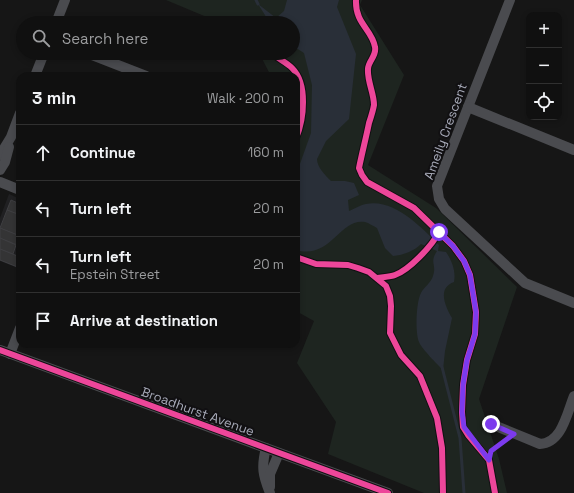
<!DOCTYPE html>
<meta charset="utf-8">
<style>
body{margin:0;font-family:"Space Grotesk",sans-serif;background:#1e1e1e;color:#f1f3f6}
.controls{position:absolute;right:12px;top:12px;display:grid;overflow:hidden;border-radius:8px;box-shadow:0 2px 6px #0003}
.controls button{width:36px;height:36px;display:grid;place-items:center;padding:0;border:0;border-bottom:1px solid #303030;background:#101010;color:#f1f3f6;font:20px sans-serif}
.stop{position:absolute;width:12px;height:12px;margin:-9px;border:3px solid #7c3aed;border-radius:50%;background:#fff}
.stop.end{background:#7c3aed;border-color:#fff;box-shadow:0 1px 4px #0008}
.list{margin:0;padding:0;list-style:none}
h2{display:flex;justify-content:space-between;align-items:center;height:52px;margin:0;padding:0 16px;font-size:17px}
h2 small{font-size:13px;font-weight:400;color:#9c9d9f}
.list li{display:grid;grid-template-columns:26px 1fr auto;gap:12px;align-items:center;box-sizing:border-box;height:56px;padding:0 16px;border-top:1px solid #303030}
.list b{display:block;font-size:15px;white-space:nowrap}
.list p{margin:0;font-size:13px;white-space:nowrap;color:#9c9d9f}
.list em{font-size:13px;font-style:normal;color:#9c9d9f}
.icon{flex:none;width:22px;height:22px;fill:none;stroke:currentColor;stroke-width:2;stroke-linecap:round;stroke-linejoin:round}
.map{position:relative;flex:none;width:574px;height:493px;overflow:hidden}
.search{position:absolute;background:#101010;box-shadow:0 2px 6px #0003;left:16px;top:16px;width:284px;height:44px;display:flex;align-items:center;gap:10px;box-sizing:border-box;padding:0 14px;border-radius:22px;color:#9c9d9f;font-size:15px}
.panel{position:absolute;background:#101010;box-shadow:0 2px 6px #0003;left:16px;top:72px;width:284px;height:276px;border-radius:12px}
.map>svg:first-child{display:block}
.built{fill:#202022}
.green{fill:#1e2520}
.water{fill:#292f38}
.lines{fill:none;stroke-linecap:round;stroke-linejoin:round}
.stream{stroke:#292f38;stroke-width:3}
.building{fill:#343435;stroke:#3f3f42}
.minor{stroke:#4a4b4f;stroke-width:10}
.cycleway-casing{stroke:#111012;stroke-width:8}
.cycleway{stroke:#ed469a;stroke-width:6}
.route{stroke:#7c3aed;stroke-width:5}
.labels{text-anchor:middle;stroke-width:4;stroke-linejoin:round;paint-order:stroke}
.street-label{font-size:13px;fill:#a7aab8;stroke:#111012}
</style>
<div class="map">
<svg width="574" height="493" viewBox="0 0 574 493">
<rect width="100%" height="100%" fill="#161616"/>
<path class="built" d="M9,194L20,199V269L0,261V218Z"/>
<path class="green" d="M166,0H362L360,5L404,75L368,165L436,208L517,287L479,399L499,459L507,493H424L328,454L336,422L297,363L314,321L296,311V76H271L259,53H293V23H221Z"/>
<path class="water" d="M287,0H339L337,7L356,54L349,119L326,141L317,159C317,167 325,175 331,181H345L354,183L359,195L348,200L349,211C354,209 360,205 366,204C394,198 421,227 439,245L438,251L446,252C452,261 456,271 454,282C437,288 445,306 452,318L445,351L443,370C437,364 422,349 419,342C415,333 416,302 421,293C424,287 431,283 433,276C437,264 429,263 437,251L421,244C414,251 404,255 393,256L385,248L377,228C373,226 369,223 365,222C339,218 331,260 296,250V175L311,133L312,85L304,53L293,46V23H270L258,4L276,18L284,11Z"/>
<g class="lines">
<g class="stream">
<path d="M256,0L258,4"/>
<path d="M442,367L460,438L464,493"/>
</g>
</g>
<g class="building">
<path d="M11,200L20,204V215L7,210Z"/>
<path d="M7,210L20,215V236L0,228Z"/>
<path d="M0,228L20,236V246L0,238Z"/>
<path d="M0,238L16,245L13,254L0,249Z"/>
<path d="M0,249L20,257V268L0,260Z"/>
</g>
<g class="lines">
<g class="minor">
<path d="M510,0L437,186L439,199L445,209L525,283L574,303"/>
<path d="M56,23L65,0"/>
<path d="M87,53L146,76"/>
<path d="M35,76L44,53"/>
<path d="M468,107L574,150"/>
<path d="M0,155L11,137L20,113"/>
<path d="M0,170L5,162L9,147"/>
<path d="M0,182L20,190"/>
<path d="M0,350L388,493"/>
<path d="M10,354L20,328"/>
<path d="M491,424L540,444C562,443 567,413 574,396"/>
<path d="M266,448C261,467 263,476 270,493"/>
<path d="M270,487V474L279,453"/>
</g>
<defs>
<g id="cycleway">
<path d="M356,0C355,24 372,29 375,47C377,56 368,61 368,69C367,81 374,93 374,105C373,111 371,117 369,123C366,138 362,153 359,168L362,175L367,182L414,208L453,246L464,261L470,275L476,312L475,334L467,360L463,385L462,412L463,427L468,435L489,460L495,493"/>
<path d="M272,53C278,59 286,62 292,68C308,84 304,119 296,138"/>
<path d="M296,257L316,264L348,265L358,268L369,272L386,286L390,296L391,306L390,333L401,355L420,376L437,418L442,448L443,493"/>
<path d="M377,278C382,277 390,277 395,275C409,270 432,246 439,232"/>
<path d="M0,350L388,493"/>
</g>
</defs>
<use href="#cycleway" class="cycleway-casing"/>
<use href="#cycleway" class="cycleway"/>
</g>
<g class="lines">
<path class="route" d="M439,232L453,246L464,261L470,275L476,312L475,334L467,360L463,385L462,412L464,427L489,460L491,451L514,434L491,424"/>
</g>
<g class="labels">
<g class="street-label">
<text transform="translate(445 131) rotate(-70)" y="5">Ameily Crescent</text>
<text transform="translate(198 411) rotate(20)" y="5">Broadhurst Avenue</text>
</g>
</g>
</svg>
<div class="controls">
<button>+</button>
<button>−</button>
<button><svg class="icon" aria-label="locate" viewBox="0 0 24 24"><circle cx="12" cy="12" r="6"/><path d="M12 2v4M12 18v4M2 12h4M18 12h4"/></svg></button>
</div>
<div class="stop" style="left:439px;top:232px"></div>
<div class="stop end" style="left:491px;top:424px"></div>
<div class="search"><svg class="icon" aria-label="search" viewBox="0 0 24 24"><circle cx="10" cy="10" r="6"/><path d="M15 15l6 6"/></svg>Search here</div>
<section class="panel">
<h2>3 min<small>Walk · 200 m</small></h2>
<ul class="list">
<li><svg class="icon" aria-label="ahead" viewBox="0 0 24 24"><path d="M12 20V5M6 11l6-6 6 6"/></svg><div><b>Continue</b></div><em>160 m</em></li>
<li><svg class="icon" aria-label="left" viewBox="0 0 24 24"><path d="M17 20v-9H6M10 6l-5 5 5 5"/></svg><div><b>Turn left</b></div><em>20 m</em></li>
<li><svg class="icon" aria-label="left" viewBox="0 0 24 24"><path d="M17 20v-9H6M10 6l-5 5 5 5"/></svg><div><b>Turn left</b><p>Epstein Street</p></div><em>20 m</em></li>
<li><svg class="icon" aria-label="arrive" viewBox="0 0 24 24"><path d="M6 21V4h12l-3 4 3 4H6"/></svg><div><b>Arrive at destination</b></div></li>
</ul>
</section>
</div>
